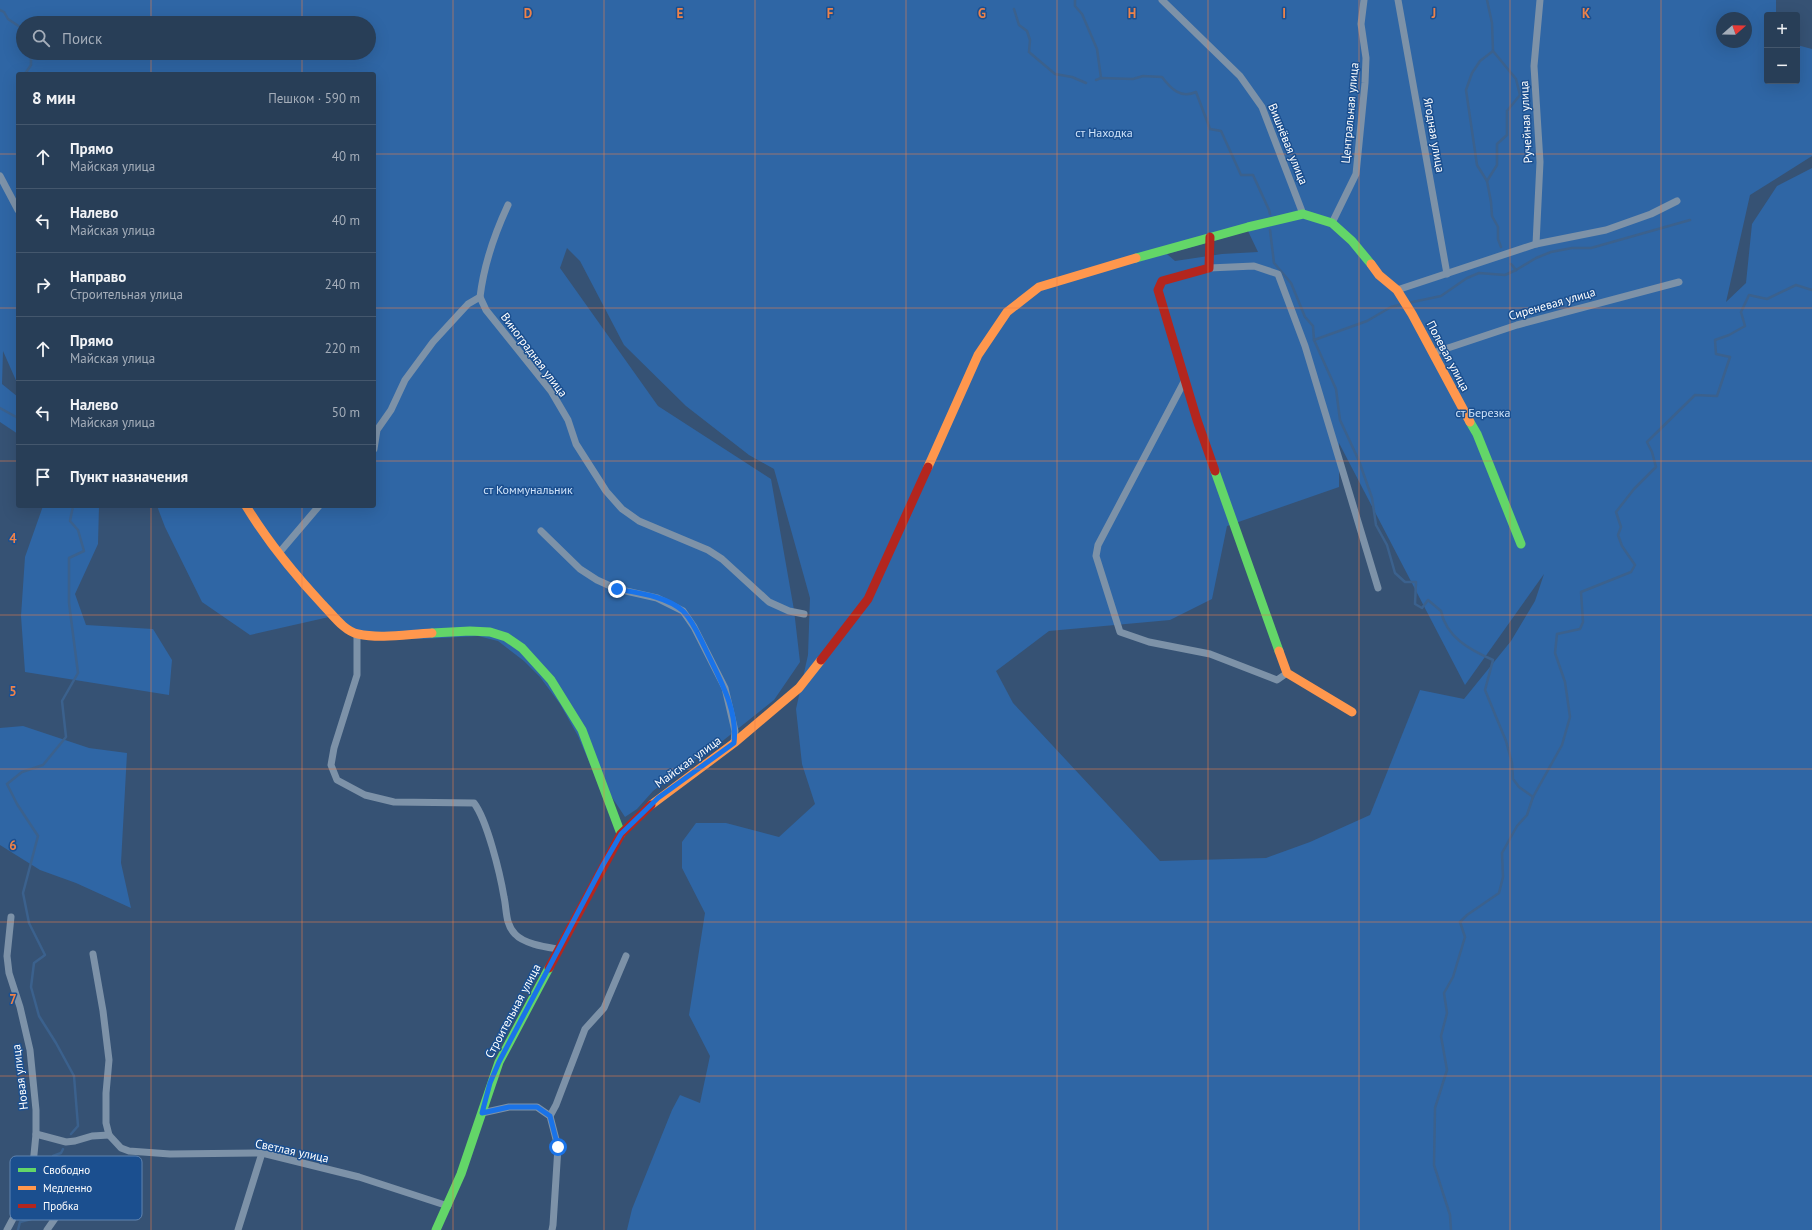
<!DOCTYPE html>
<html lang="ru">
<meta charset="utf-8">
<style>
body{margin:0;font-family:"PT Sans",sans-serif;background:#344961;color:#f1f3f6}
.controls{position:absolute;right:12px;top:12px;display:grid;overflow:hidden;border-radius:4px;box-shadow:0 4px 16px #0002}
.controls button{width:36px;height:36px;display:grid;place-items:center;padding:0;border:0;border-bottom:1px solid #44576d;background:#283e57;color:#f1f3f6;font:20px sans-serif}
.compass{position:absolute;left:1716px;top:12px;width:36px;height:36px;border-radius:50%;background:#283e57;box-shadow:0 4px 16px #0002;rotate:70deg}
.stop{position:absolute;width:12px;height:12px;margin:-9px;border:3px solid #1a73e8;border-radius:50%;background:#fff}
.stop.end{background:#1a73e8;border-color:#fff;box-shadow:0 1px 4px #0008}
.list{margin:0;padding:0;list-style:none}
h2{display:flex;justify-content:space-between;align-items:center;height:52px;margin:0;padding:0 16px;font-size:17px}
h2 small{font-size:13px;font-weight:400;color:#a5aeba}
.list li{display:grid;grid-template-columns:26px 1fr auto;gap:12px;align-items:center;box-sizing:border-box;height:64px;padding:0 16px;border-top:1px solid #44576d}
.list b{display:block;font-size:15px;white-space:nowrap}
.list p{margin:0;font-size:13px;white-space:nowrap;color:#a5aeba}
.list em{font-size:13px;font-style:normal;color:#a5aeba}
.icon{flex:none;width:22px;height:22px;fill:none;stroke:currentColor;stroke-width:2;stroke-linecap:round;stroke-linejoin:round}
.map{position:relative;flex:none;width:1812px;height:1230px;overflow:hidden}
.search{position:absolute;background:#283e57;box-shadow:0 4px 16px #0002;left:16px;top:16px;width:360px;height:44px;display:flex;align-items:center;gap:10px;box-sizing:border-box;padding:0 14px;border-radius:22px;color:#a5aeba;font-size:15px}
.panel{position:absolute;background:#283e57;box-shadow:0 4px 16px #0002;left:16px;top:72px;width:360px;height:436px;border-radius:4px}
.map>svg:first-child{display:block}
.green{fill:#2f66a5;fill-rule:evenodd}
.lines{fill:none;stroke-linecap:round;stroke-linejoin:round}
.stream{stroke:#3b618d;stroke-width:2.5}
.street{stroke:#7d92a8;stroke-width:7}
.fast{stroke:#63d668;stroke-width:9}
.slow{stroke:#ff974d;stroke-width:9}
.jam{stroke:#b3261e;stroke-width:9}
.route{stroke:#1a73e8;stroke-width:5}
.grid{fill:none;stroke:#ee8249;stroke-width:1;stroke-opacity:0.55}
.labels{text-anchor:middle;stroke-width:3;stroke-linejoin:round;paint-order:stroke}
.street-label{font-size:12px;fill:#fff;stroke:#1b4f8f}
.park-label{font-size:12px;fill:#cfe3fa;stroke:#1b4f8f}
.key{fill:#1b4f8f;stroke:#5f84b1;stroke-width:1}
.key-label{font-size:11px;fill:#fff}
.grid-label{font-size:13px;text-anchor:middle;font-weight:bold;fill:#ee8249;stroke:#1b4f8f;stroke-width:3;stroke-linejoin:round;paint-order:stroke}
</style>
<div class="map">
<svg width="1812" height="1230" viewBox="0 0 1812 1230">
<rect width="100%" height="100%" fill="#365274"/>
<g class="green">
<path d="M0,0H1776V15H1767V81H1797V45L1812,49V156L1750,195L1726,302L1746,283L1752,224L1777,186L1812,168V1230H627L632,1209L672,1110L680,1095L700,1103L710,1056L689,1015L705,913L682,868V842L696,823H726L779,837L815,804L802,764L796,709L808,655L810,598L774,469L749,455L686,406L624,345L580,261L567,248L560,268L658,406L771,479L794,610L800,662L774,700L715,747L688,764L653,791L637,809L625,817L590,764L578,736L560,704L540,677L524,661L498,641L478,636L421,639L359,638L329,617L250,635L202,602L165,527L157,506H374V74H18V385L3,351L2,384L18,397V434L0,422ZM1722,18H1746V42H1722ZM23,23H369V53H23ZM1248,231L1258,252L1222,254L1175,261L1167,254ZM1339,443L1465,685L1544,574L1535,601L1511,641L1464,699L1420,690L1370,815L1310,842L1266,858L1160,861L1013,703L996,671L1049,631L1170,620L1212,599L1227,526L1339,487Z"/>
<path d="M43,506H99L98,544L75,594L86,625L153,629L172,660L169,695L25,672L21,616L25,557Z"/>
<path d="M23,726L89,748L127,753L121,863L131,908L76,883L40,870L0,845V728Z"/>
</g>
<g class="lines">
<g class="stream">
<path d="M1075,0V6L1082,14L1097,49L1101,78"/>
<path d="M1487,0L1492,23L1493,51L1516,79L1520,95L1507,111V135L1497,144V165L1487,181L1491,202L1492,216L1498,227V239L1501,247"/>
<path d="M1014,9L1019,25L1027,31L1030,40L1029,52L1055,74L1072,77L1086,83"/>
<path d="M0,10L4,12L8,19L23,29"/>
<path d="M25,74L31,65V53"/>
<path d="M1096,80L1101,78L1133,79L1143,76L1162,77C1171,89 1181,99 1196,92L1210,129L1221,131L1241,175H1253L1269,210L1270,214"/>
<path d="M1487,181L1477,165L1466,90L1472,73L1480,61L1493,51"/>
<path d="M1270,230L1274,263L1291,283L1305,317L1313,326L1314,340L1336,389L1340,420L1359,461L1372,498L1376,525L1387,545L1395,573L1405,582H1416L1415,604L1422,608L1428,600L1441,611C1446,637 1470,650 1493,660L1485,690L1506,741L1512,763L1513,779L1519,787L1533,797"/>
<path d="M1516,270L1536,258L1551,252L1572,248H1591L1690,220"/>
<path d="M1408,303L1441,296L1467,278L1479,273L1505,275L1516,270L1511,264"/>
<path d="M1314,340L1367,321L1391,307L1403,304"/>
<path d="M0,408L18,418"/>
<path d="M71,1134L78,1126L74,1076L56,1043L39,1016L31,987L34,963L45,955L29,923L23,893L38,836L17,804L7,784L22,772L43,765L66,737L62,701L78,673L69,603V558L84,551L78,530L70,521L73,506"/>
<path d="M18,1230L20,1222L46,1215L49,1201L54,1194L47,1171L53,1156L61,1153L63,1149"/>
<path d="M1451,1230L1450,1215L1434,1165L1435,1108L1447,1070L1441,1036L1447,1013L1444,993L1453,977L1465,937L1460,922L1467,915L1499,893L1503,877L1502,853L1517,826L1527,815L1533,797L1562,745L1570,717L1565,682L1555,653L1557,634L1580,629L1583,622L1581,592L1631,572L1635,565L1622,546L1618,535L1621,527L1616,512L1634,489L1656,467L1652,452L1647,442L1695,395L1717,396L1730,357L1716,354L1715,340L1729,335L1745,326L1741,312L1749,295L1767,299L1796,285L1812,290"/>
</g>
<g class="street">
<path d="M1162,0L1240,76L1262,107L1303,214"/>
<path d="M1398,0L1447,274"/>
<path d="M0,176L18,210"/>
<path d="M1332,223L1356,174L1365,83L1366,58L1361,24L1364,0"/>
<path d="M1536,244L1540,162L1534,66L1540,0"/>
<path d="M1209,268L1254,266L1278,274L1305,346L1378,588"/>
<path d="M1397,290L1536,244L1606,230L1651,214L1677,201"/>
<path d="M480,297L486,310L551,391L568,420L576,444L606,491L622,509L639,521L708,550L722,559L769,602L789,611L804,614"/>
<path d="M1433,353L1517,325L1679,282"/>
<path d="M1185,380L1098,545L1096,556L1120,632L1149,642L1210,654L1277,680L1287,673"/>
<path d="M374,449L377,430L391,410L405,380L433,342L468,304L480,297C484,264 494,235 508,205"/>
<path d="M541,531L580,569L597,580L617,589L657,598L683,611L694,627L725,688L735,731L734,743"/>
<path d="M279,553L319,506"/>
<path d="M357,634V675L334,748L331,765L337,780L365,795L394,802L474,803C487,820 500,873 504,897C507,910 505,924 515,934C524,944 546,947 558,949"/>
<path d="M93,954L103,1011L109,1060L106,1093V1123L109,1135L121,1148L129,1151L170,1154L262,1153L359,1177L448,1206"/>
<path d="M482,1113L509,1107H537L550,1116L558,1147L553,1225L552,1230"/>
<path d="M550,1116L556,1105L585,1029L604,1008L626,956"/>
<path d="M36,1134L66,1142L75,1141L92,1136L109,1135"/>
<path d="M7,1230L31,1185L36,1134V1110L30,1050L20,1007L9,973L7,956L11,917"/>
<path d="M47,1230L70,1197L84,1167"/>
<path d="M238,1230L262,1153"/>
</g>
<g class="fast">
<path d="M1136,258L1248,227L1303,214L1332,223L1352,241L1371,264"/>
<path d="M1470,422L1477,434L1521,544"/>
<path d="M1215,471L1279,651"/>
<path d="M432,633L470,631L490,632L506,637L522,648L551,680L582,730L621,834"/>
<path d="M436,1230L461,1174L499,1062L549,968"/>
</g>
<g class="slow">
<path d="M1371,264L1379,275L1397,290L1412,314L1470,422"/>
<path d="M928,467L978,355L1007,312L1039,287L1136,258"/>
<path d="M246,506C268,542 294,574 323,605C333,615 344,631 358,634C381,639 408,634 432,633"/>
<path d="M1279,651L1287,673L1352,712"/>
<path d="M651,805L734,743L799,688L821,660"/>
</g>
<g class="jam">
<path d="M1210,237L1209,268L1162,281L1158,290L1197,420L1215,471"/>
<path d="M821,660L868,599L928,467"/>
<path d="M549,968L621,834L651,805"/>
</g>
</g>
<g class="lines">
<path class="route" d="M558,1147L550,1116L537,1107H509L482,1113L490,1083L499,1062L603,865L621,834L658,798L734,743C738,709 719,678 705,648C699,636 693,621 683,611C666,596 638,593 617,589"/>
</g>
<path class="grid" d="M151,0V23M302,0V23M453,0V1230M604,0V1230M755,0V1230M906,0V1230M1057,0V1230M1208,0V1230M1359,0V1230M1510,0V1230M1661,0V1230M151,53V74M302,53V74M0,154H18M374,154H1812M0,308H18M374,308H1812M0,461H18M374,461H1812M151,506V1230M302,506V1230M0,615H1812M0,769H1812M0,922H1812M0,1076H1812"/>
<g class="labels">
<g class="street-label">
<text transform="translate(1350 113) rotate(-85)" y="4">Центральная улица</text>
<text transform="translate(1526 122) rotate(-93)" y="4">Ручейная улица</text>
<text transform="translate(1434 135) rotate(80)" y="4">Ягодная улица</text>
<text transform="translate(1288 144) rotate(68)" y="4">Вишнёвая улица</text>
<text transform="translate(1552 304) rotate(-16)" y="4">Сиреневая улица</text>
<text transform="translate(534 355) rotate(53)" y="4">Виноградная улица</text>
<text transform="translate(1448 356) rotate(62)" y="4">Полевая улица</text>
<text transform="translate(688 762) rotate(-36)" y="4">Майская улица</text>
<text transform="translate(513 1011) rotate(-62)" y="4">Строительная улица</text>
<text transform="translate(20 1077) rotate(-97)" y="4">Новая улица</text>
<text transform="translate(292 1151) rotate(12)" y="4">Светлая улица</text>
</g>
<g class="park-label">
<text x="1104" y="137">ст Находка</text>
<text x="1483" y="417">ст Березка</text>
<text x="528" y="494">ст Коммунальник</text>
</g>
</g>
<rect x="10" y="1156" width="132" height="64" rx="6" class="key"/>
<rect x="18" y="1168" width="18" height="4" fill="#63d668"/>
<rect x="18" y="1186" width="18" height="4" fill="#ff974d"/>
<rect x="18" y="1204" width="18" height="4" fill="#b3261e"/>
<g class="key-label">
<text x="43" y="1174">Свободно</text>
<text x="43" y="1192">Медленно</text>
<text x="43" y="1210">Пробка</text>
</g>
<g class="grid-label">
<text x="528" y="18">D</text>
<text x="680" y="18">E</text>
<text x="830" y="18">F</text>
<text x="982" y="18">G</text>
<text x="1132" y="18">H</text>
<text x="1284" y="18">I</text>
<text x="1434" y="18">J</text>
<text x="1586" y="18">K</text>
<text x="13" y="543">4</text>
<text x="13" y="696">5</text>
<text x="13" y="850">6</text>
<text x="13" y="1004">7</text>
</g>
</svg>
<div class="controls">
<button>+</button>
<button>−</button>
</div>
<svg class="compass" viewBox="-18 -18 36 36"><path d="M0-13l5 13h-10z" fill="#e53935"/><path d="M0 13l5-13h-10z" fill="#a5aeba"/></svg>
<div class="stop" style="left:558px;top:1147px"></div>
<div class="stop end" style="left:617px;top:589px"></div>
<div class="search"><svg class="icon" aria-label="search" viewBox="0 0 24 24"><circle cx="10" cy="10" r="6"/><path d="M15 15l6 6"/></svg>Поиск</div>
<section class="panel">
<h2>8 мин<small>Пешком · 590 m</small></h2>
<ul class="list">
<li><svg class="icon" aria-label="ahead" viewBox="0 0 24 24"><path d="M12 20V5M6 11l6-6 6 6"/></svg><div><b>Прямо</b><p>Майская улица</p></div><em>40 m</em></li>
<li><svg class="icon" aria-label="left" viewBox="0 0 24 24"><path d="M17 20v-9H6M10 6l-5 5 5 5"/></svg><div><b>Налево</b><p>Майская улица</p></div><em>40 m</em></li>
<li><svg class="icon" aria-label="right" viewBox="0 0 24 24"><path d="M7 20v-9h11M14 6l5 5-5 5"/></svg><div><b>Направо</b><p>Строительная улица</p></div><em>240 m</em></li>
<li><svg class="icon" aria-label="ahead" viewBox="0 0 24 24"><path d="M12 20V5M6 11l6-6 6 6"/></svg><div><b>Прямо</b><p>Майская улица</p></div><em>220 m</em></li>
<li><svg class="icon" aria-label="left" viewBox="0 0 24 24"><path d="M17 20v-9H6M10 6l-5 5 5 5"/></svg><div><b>Налево</b><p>Майская улица</p></div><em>50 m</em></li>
<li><svg class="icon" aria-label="arrive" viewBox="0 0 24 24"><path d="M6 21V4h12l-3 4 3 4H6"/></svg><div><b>Пункт назначения</b></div></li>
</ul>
</section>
</div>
